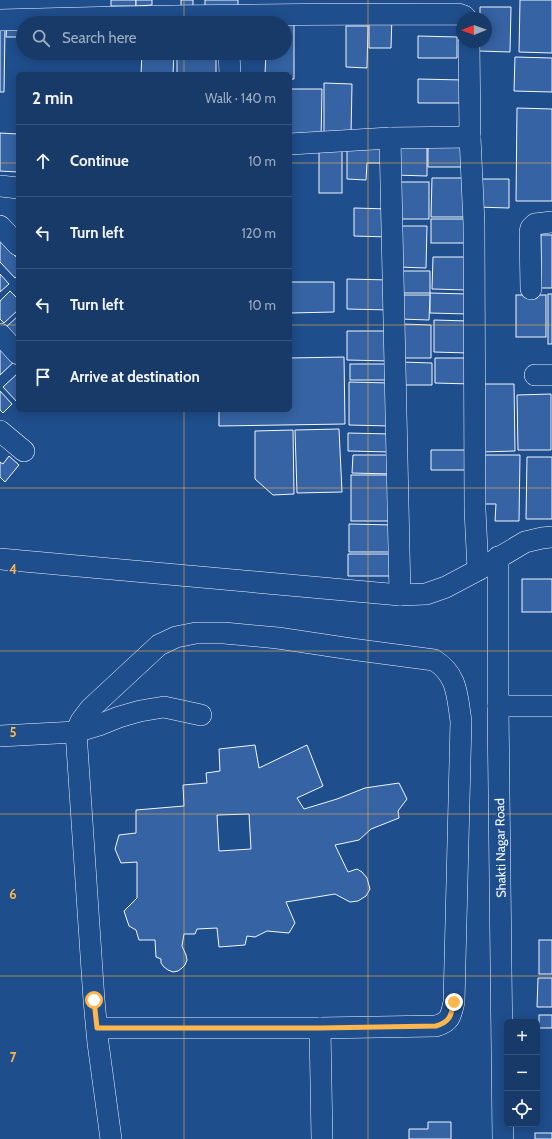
<!DOCTYPE html>
<meta charset="utf-8">
<style>
body{margin:0;font-family:Cabin,sans-serif;background:#20416f;color:#f1f3f6}
.controls{position:absolute;right:12px;bottom:12px;display:grid;overflow:hidden;border-radius:6px;box-shadow:0 2px 10px #0003}
.controls button{width:36px;height:36px;display:grid;place-items:center;padding:0;border:0;border-bottom:1px solid #36547d;background:#173a69;color:#f1f3f6;font:20px sans-serif}
.compass{position:absolute;left:456px;top:12px;width:36px;height:36px;border-radius:50%;background:#173a69;box-shadow:0 2px 10px #0003;rotate:269deg}
.stop{position:absolute;width:12px;height:12px;margin:-9px;border:3px solid #ffb74d;border-radius:50%;background:#fff}
.stop.end{background:#ffb74d;border-color:#fff;box-shadow:0 1px 4px #0008}
.list{margin:0;padding:0;list-style:none}
h2{display:flex;justify-content:space-between;align-items:center;height:52px;margin:0;padding:0 16px;font-size:17px}
h2 small{font-size:13px;font-weight:400;color:#9eadc0}
.list li{display:grid;grid-template-columns:26px 1fr auto;gap:12px;align-items:center;box-sizing:border-box;height:72px;padding:0 16px;border-top:1px solid #36547d}
.list b{display:block;font-size:15px;white-space:nowrap}
.list em{font-size:13px;font-style:normal;color:#9eadc0}
.icon{flex:none;width:22px;height:22px;fill:none;stroke:currentColor;stroke-width:2;stroke-linecap:round;stroke-linejoin:round}
.map{position:relative;flex:none;width:552px;height:1139px;overflow:hidden}
.search{position:absolute;background:#173a69;box-shadow:0 2px 10px #0003;left:16px;top:16px;width:276px;height:44px;display:flex;align-items:center;gap:10px;box-sizing:border-box;padding:0 14px;border-radius:22px;color:#9eadc0;font-size:15px}
.panel{position:absolute;background:#173a69;box-shadow:0 2px 10px #0003;left:16px;top:72px;width:276px;height:340px;border-radius:6px}
.map>svg:first-child{display:block}
.building{fill:#3563a3;stroke:#f2f6ff;fill-rule:evenodd}
.lines{fill:none;stroke-linecap:round;stroke-linejoin:round}
.minor-casing{stroke:#f2f6ff;stroke-width:22}
.minor{stroke:#1f4e8c;stroke-width:21}
.route{stroke:#ffb74d;stroke-width:5}
.grid{fill:none;stroke:#ffb74d;stroke-width:1;stroke-opacity:0.55}
.labels{text-anchor:middle;stroke-width:3;stroke-linejoin:round;paint-order:stroke}
.street-label{font-size:13px;fill:#f2f6ff;stroke:#1f4e8c}
.grid-label{font-size:13px;text-anchor:middle;font-weight:bold;fill:#ffb74d;stroke:#1f4e8c;stroke-width:3;stroke-linejoin:round;paint-order:stroke}
</style>
<div class="map">
<svg width="552" height="1139" viewBox="0 0 552 1139">
<rect width="100%" height="100%" fill="#1f4e8c"/>
<g class="building">
<rect x="111" y="0" width="25" height="6"/>
<path d="M136,0H152V5L136,6Z"/>
<rect x="181" y="0" width="12" height="6"/>
<rect x="205" y="0" width="33" height="9"/>
<path d="M520,0H552V53L519,52Z"/>
<path d="M480,7H511L510,52L479,51V42H486V18H480Z"/>
<path d="M369,15H392L391,48H369Z"/>
<path d="M7,23H23V37H6Z"/>
<path d="M285,24H294V79H290V74H265L266,53H285Z"/>
<path d="M346,26H368L367,68L346,67Z"/>
<path d="M0,28H5L4,92H0Z"/>
<path d="M418,36L457,37V58H418Z"/>
<path d="M142,53H174L173,74H141Z"/>
<path d="M177,56L216,57V74H177Z"/>
<path d="M515,57L552,58V92L514,91Z"/>
<path d="M418,79L463,80V103H418Z"/>
<path d="M324,83L352,84L351,135H324Z"/>
<path d="M290,89H322L321,140H290Z"/>
<path d="M517,108L552,109V201H516Z"/>
<path d="M0,133L18,134V172L0,171Z"/>
<path d="M428,141H465L466,167H428Z"/>
<path d="M395,144L427,145V176L395,175Z"/>
<rect x="319" y="146" width="23" height="47"/>
<path d="M347,147H387V163H367L366,180L347,179Z"/>
<path d="M432,178H467L466,217H431Z"/>
<path d="M476,179H509V208L476,207Z"/>
<rect x="399" y="182" width="30" height="37"/>
<path d="M354,208L389,209V237L354,236Z"/>
<rect x="431" y="219" width="38" height="24"/>
<path d="M399,226H427L426,268L398,267Z"/>
<rect x="541" y="235" width="11" height="53"/>
<path d="M0,240L18,259V275L15,278L0,262Z"/>
<path d="M433,257H467V290L432,289Z"/>
<path d="M399,271H430V293H398Z"/>
<path d="M0,274L9,284L0,292Z"/>
<path d="M347,279L390,280V310L347,309Z"/>
<path d="M290,282H334V312L290,313Z"/>
<path d="M10,291L18,299V310L4,323L0,319V301Z"/>
<path d="M430,293L468,294V314L430,313Z"/>
<rect x="548" y="294" width="4" height="50"/>
<path d="M400,295H430L429,320L400,319Z"/>
<rect x="516" y="295" width="30" height="42"/>
<path d="M18,316V342L5,328Z"/>
<path d="M434,320L469,321L468,353L434,352Z"/>
<path d="M402,324L431,325V358H401Z"/>
<path d="M347,331H391V361L347,360Z"/>
<path d="M0,345L15,361L0,375Z"/>
<path d="M344,357L345,424L219,426V410H290V358Z"/>
<path d="M435,358H472L471,384L435,383Z"/>
<path d="M401,362L432,363V385H401Z"/>
<rect x="350" y="364" width="41" height="16"/>
<path d="M18,373V403L3,387Z"/>
<path d="M349,382L390,383V426L349,425Z"/>
<path d="M481,384H514L515,451L481,452Z"/>
<path d="M0,391L12,404L3,413L0,410Z"/>
<path d="M551,394V450H518L517,395Z"/>
<path d="M339,429L342,492L297,493L295,430Z"/>
<path d="M293,430L294,494L273,495L255,479V431Z"/>
<path d="M348,433L391,434V452L348,451Z"/>
<path d="M431,450H467L468,470H431Z"/>
<path d="M353,455H392L391,474L352,473Z"/>
<path d="M485,455H520L519,521H495L496,504H484Z"/>
<path d="M9,456L19,465L5,482L0,477V462L3,464Z"/>
<path d="M527,457H552V519H526Z"/>
<rect x="351" y="475" width="41" height="46"/>
<path d="M349,524L394,525V552H349Z"/>
<path d="M348,554H391L390,576H348Z"/>
<rect x="522" y="579" width="30" height="33"/>
<path d="M255,745L259,768L307,745L323,786L297,798L304,809L337,799L365,788L399,783L407,799L398,811L399,818L371,829L359,840L335,845L348,872L357,869L362,872L367,878L370,889L366,896L358,901L350,902L335,894L286,902L295,923L289,933L267,931L255,937L247,936L245,945L219,947L217,928L197,929L195,934H184L182,946L186,955L187,960L185,965L182,968L178,971L173,972L168,970L164,967L161,963V959L156,957L155,940H139L136,930L129,926L124,911L137,898V862L121,863L115,849L119,835L136,833V810L184,806L183,785L207,783L206,773L220,771L219,749ZM249,814L251,849L219,851L217,815Z"/>
<rect x="539" y="940" width="13" height="34"/>
<path d="M538,978H552V1007H537Z"/>
<rect x="539" y="1015" width="13" height="13"/>
<path d="M428,1122H451V1139H409V1129H428Z"/>
<rect x="535" y="1133" width="17" height="6"/>
</g>
<g class="lines">
<defs>
<g id="minor">
<path d="M0,20C152,15 305,14 458,14L464,16L466,18"/>
<path d="M469,42L470,137L474,224L475,510L478,570"/>
<path d="M229,53L230,74"/>
<path d="M390,138L400,595"/>
<path d="M290,144L390,138L470,137"/>
<path d="M0,186L18,188"/>
<path d="M0,226L18,245"/>
<path d="M531,289L530,232L531,228L535,224L552,222"/>
<path d="M0,334L18,354"/>
<path d="M535,375H552"/>
<path d="M0,431L24,451"/>
<path d="M498,557V706L503,1139"/>
<path d="M0,559L400,595L426,594L446,587L478,570L525,542L542,538L552,537"/>
<path d="M498,706H552"/>
<path d="M76,732L81,721L90,709L159,645L176,637L196,633H224L278,638L351,649L434,660C458,675 457,696 461,721L454,1002C451,1016 450,1022 436,1026L320,1028"/>
<path d="M76,732L99,725L119,717L140,711L164,707L201,715"/>
<path d="M0,736L76,732L94,1000L98,1043L111,1139"/>
<path d="M97,1028H320L322,1139"/>
</g>
</defs>
<use href="#minor" class="minor-casing"/>
<use href="#minor" class="minor"/>
</g>
<g class="lines">
<path class="route" d="M94,1000L97,1028H320L436,1026C450,1022 451,1016 454,1002"/>
</g>
<path class="grid" d="M184,0V23M368,0V1139M184,53V74M0,163H18M290,163H552M0,325H18M290,325H552M184,410V1139M0,488H552M0,651H552M0,814H552M0,976H552"/>
<g class="labels">
<g class="street-label">
<text transform="translate(500 848) rotate(-91)" y="5">Shakti Nagar Road</text>
</g>
</g>
<g class="grid-label">
<text x="13" y="574">4</text>
<text x="13" y="737">5</text>
<text x="13" y="899">6</text>
<text x="13" y="1062">7</text>
</g>
</svg>
<div class="controls">
<button>+</button>
<button>−</button>
<button><svg class="icon" aria-label="locate" viewBox="0 0 24 24"><circle cx="12" cy="12" r="6"/><path d="M12 2v4M12 18v4M2 12h4M18 12h4"/></svg></button>
</div>
<svg class="compass" viewBox="-18 -18 36 36"><path d="M0-13l5 13h-10z" fill="#e53935"/><path d="M0 13l5-13h-10z" fill="#9eadc0"/></svg>
<div class="stop" style="left:94px;top:1000px"></div>
<div class="stop end" style="left:454px;top:1002px"></div>
<div class="search"><svg class="icon" aria-label="search" viewBox="0 0 24 24"><circle cx="10" cy="10" r="6"/><path d="M15 15l6 6"/></svg>Search here</div>
<section class="panel">
<h2>2 min<small>Walk · 140 m</small></h2>
<ul class="list">
<li><svg class="icon" aria-label="ahead" viewBox="0 0 24 24"><path d="M12 20V5M6 11l6-6 6 6"/></svg><div><b>Continue</b></div><em>10 m</em></li>
<li><svg class="icon" aria-label="left" viewBox="0 0 24 24"><path d="M17 20v-9H6M10 6l-5 5 5 5"/></svg><div><b>Turn left</b></div><em>120 m</em></li>
<li><svg class="icon" aria-label="left" viewBox="0 0 24 24"><path d="M17 20v-9H6M10 6l-5 5 5 5"/></svg><div><b>Turn left</b></div><em>10 m</em></li>
<li><svg class="icon" aria-label="arrive" viewBox="0 0 24 24"><path d="M6 21V4h12l-3 4 3 4H6"/></svg><div><b>Arrive at destination</b></div></li>
</ul>
</section>
</div>
